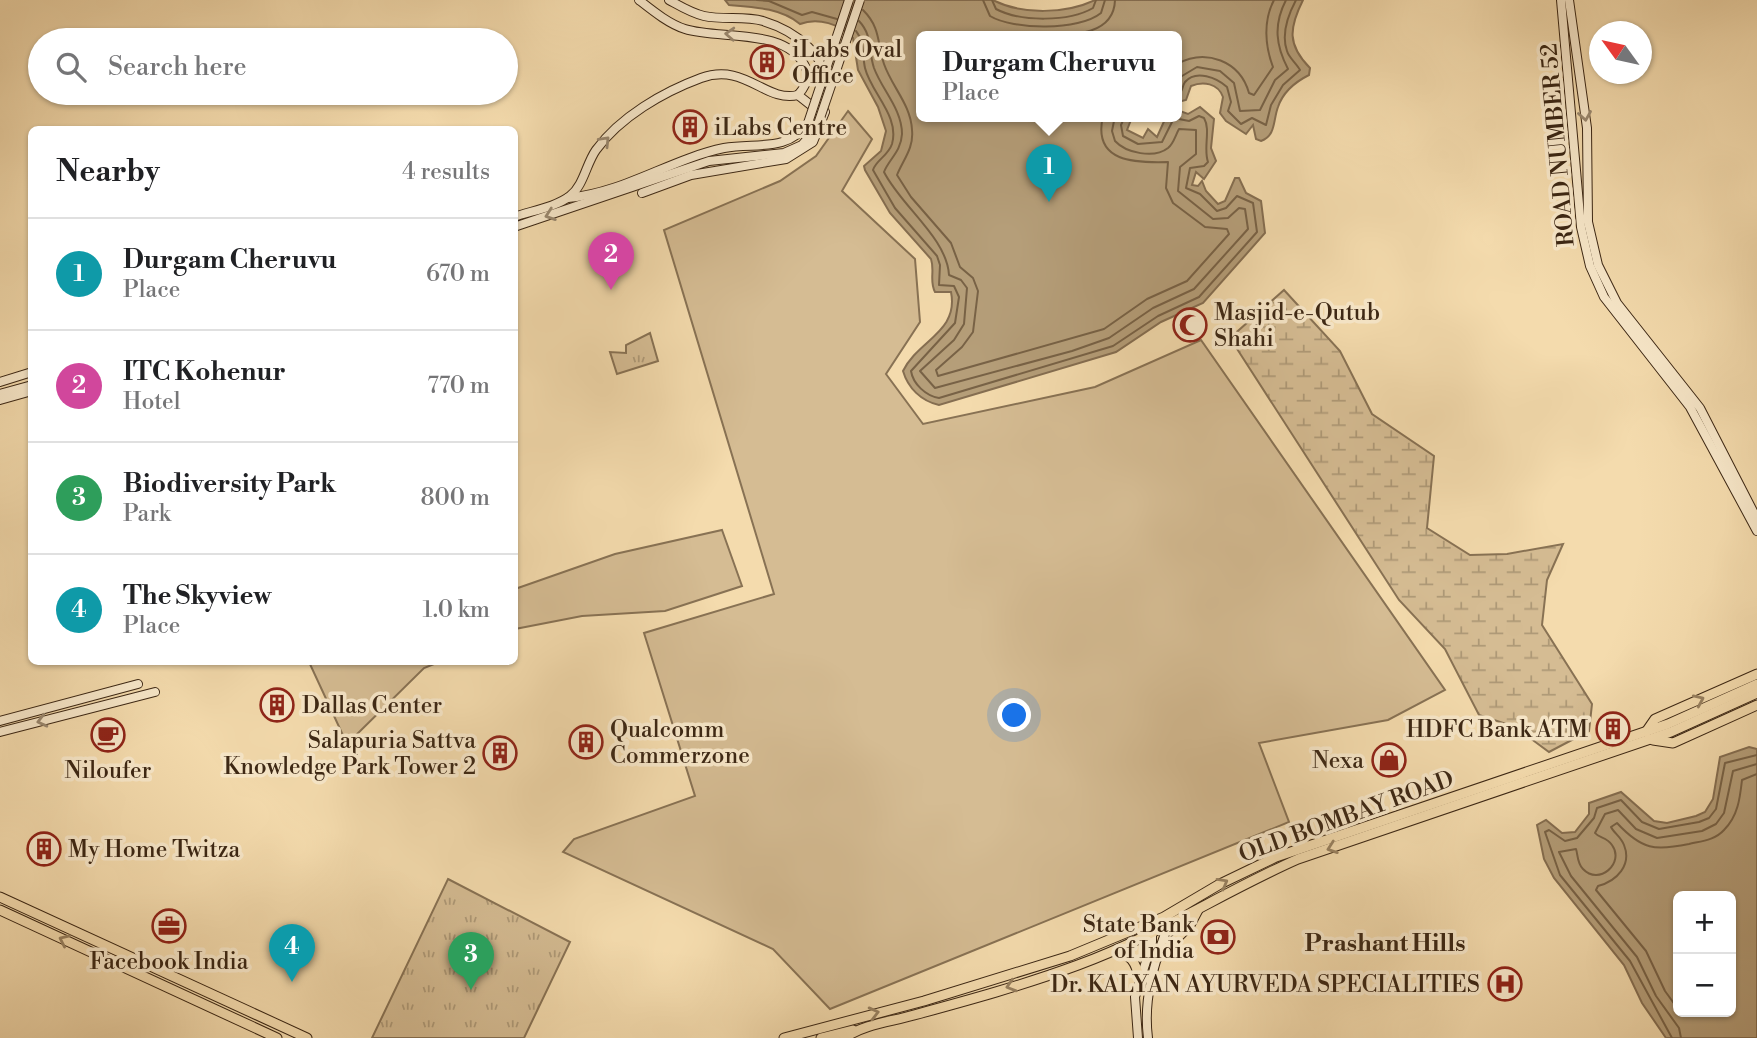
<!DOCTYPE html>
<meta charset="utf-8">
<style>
body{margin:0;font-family:"Libre Bodoni",serif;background:#f6f6f6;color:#202124}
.controls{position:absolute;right:21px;bottom:21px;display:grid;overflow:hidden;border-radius:10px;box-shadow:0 2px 5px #0004}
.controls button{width:63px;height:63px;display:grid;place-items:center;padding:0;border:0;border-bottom:2px solid #e0e0e0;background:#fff;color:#202124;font:35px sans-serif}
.compass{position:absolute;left:1589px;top:21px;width:63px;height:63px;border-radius:50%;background:#fff;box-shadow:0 2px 5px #0004;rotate:303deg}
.you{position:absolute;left:1015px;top:716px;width:24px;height:24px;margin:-18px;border:5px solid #fff;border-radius:50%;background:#1a73e8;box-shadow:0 0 0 10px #1a73e833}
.badge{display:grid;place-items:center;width:46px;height:46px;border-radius:50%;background:#8f2418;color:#fff;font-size:23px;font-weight:700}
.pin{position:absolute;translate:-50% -58px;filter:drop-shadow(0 2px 4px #0008)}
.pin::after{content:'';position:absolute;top:37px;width:24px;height:21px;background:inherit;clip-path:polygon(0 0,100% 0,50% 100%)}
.popup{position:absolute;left:916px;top:31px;width:266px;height:91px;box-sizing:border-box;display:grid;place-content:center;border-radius:10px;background:#fff;filter:drop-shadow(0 2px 5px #0005);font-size:23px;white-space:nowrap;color:#757577}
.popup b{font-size:26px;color:#202124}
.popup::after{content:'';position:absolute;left:50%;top:100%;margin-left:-14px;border:14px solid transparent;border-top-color:#fff}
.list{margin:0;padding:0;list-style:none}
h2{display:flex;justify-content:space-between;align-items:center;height:91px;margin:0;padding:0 28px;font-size:30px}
h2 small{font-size:23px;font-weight:400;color:#757577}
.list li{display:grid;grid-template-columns:46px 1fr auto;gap:21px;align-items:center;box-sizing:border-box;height:112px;padding:0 28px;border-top:2px solid #e0e0e0}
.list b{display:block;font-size:26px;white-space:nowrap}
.list p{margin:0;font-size:23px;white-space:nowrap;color:#757577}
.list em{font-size:23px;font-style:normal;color:#757577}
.icon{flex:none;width:38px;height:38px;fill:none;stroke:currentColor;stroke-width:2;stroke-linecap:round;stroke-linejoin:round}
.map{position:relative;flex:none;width:1757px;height:1038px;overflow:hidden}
.search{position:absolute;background:#fff;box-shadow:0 2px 5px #0004;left:28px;top:28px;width:490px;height:77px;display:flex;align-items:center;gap:18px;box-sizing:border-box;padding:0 24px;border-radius:38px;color:#757577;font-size:26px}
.panel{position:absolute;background:#fff;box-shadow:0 2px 5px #0004;left:28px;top:126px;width:490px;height:539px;border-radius:10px}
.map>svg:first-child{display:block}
.grass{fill:#d5bc93;stroke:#887254;stroke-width:2}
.wetland{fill:url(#wetland-marsh);stroke:#887254;stroke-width:2}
.park{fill:url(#park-tufts);stroke:#887254;stroke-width:2}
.water{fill:#b59e79;stroke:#856e51;stroke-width:2;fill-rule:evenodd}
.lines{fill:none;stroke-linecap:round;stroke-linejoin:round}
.shore{stroke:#786246;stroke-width:2}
.secondary-casing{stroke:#3c2714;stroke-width:10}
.primary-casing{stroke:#3c2714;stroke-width:11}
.secondary{stroke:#f8e8ca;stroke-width:8}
.primary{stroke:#f4dbad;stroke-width:9}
.secondary-bridge-casing{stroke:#3c2714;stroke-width:10;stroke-linecap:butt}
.secondary-bridge{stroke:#f8e8ca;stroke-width:8}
.oneway{stroke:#9a886f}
.oneway2{stroke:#988160}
.labels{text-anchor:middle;stroke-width:7;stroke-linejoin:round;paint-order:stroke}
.poi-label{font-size:23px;fill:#3c2714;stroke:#f8e8ca;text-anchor:start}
.street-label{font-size:23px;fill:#3c2714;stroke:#f8e8ca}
.neighbourhood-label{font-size:24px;font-weight:bold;fill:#3c2714;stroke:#f8e8ca}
</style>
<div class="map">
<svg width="1757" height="1038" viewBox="0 0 1757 1038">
<defs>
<pattern id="wetland-marsh" width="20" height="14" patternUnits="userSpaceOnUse" patternTransform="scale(1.75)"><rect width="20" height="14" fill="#d5bc93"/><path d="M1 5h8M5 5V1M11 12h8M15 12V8" fill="none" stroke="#ae9977"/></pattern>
<pattern id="park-tufts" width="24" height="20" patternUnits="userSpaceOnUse" patternTransform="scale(1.75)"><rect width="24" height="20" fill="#d5bc93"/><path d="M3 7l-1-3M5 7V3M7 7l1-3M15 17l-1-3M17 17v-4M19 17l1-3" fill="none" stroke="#ae9977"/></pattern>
</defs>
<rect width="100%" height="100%" fill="#f4dbad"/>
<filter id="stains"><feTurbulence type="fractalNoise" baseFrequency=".00286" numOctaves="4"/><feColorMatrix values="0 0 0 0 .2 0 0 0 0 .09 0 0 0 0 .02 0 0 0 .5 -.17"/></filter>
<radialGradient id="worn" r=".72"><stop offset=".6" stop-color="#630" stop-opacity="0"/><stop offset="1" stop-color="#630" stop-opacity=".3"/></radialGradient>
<g class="grass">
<path d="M848,111L872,139L842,191L915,259L920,322L886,374L923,424L1095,387L1201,340L1445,690L1388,720L1259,743L1289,822L830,1009L773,949L563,852L574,839L695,796L644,633L774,594L664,230L780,181L816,156Z"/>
<path d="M722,530L742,586L665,611L582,616L515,629V589L615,554Z"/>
<path d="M309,662H439L424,668L347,744Z"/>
</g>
<path class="wetland" d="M1284,290L1340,351L1372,414L1434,456L1427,528L1470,555L1507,554L1563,544L1547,580L1542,625L1592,704L1589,731L1549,752L1515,727L1479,715L1445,649L1399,600L1230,338Z"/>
<g class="park">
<path d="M650,333L658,361L617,374L610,352L626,353V345Z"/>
<path d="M448,879L570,942L524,1038H372Z"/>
</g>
<g class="water">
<path d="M725,0H993C1022,15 1066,14 1095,0H1303C1289,28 1287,45 1310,68L1309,75C1295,82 1283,92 1278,107C1273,120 1276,136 1261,141L1256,139L1253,125L1246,134L1226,121L1220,113L1223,97C1218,83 1203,81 1191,86L1186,100L1178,102L1177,36H921V116H1137L1131,120L1127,130L1143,138L1148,129L1157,137L1166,117L1177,116V110L1188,114L1200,107L1214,119L1211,148L1216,161L1204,179L1196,172L1192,185L1198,186L1202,181L1206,191L1218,204L1225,201L1235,178H1239L1246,193L1261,201L1265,233L1203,303L1161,322L1116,352L939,405C921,401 908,388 903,371C918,340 959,332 951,292H935C929,281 935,271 931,259L890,213L865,170L864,166L881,151L886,131L878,107L858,70L853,38C840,24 818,17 800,24C781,8 754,7 729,5Z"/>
<path d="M1749,747L1757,749V1038H1666L1642,1003L1624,965L1554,878L1544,859L1537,825L1546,820L1562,833L1575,832L1589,814V803L1621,792L1654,821L1667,823L1696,816L1705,812L1713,799L1720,757ZM1678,896H1731V1012H1678Z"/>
</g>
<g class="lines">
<g class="shore">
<path d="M757,0L769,1L802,15L812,12L837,19"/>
<path d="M983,0L990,16C1013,30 1079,31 1101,13L1105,0"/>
<path d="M992,0L996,9C1020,22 1069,22 1093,8L1096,0"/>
<path d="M863,10C881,28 877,43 884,64C892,87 911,105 912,130C914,148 903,160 897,175L911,197L951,243L960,267L973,278L978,291L973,332L962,347L936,370L938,376L1104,329L1147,299L1187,281L1229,234L1227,229L1205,227L1173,203L1166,188L1168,162C1136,163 1092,163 1103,116"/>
<path d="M859,21C873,36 868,50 874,68C882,90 902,109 902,134C901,152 889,159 884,172C901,206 947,238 949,275L961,280L967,288L964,324L954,340L920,371L935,388L1072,351L1109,338L1153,308L1194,289L1248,229L1245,209L1239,208L1228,218L1213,219L1178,191L1180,167L1196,154V130L1179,129C1175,136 1174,143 1168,148C1154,159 1126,153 1115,141L1112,131L1115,116"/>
<path d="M856,31C865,42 862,55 865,68C871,93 900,116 892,144C888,156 876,160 873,170L895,208L937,256L940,265L939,285L954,286L959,297L955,323L911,371C913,384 926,396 939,398L1113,346L1158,316L1199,297L1257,232L1253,203L1237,196L1226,208L1217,211L1200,194L1186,188L1190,168L1204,166L1208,162C1203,148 1211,130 1204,118L1199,116L1189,121L1174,118L1162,142L1138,144L1123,136L1121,125L1125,116"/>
<path d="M1039,36C1066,35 1114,38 1115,0"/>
<path d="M1177,64C1206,48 1240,61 1249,93L1254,95L1273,67C1265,46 1263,21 1274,0"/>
<path d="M1177,79L1197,67L1220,71L1234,83L1240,111L1260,110L1275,80L1288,69C1276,46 1273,25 1286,0"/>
<path d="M1177,95C1184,91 1181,88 1185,82C1196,69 1217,78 1227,87L1231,102L1228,111L1241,124L1252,118L1266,125L1271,105L1283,85L1300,70C1297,64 1289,58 1287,51C1281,34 1288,15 1296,0"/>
<path d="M1678,1009L1665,991L1646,951L1596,890L1598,886C1617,881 1632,865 1624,845C1621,837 1614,833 1611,827L1617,823C1642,850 1655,851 1689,844C1702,841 1715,840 1724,830C1738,816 1740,798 1742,780L1757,774"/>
<path d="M1672,1038L1630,961L1560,875L1545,832L1549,830L1565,841L1577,838L1594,818L1597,808L1621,800L1642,822L1659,829L1699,822L1709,818L1716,809L1725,763L1757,755"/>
<path d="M1681,1038L1679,1028L1656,996L1637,957L1571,876L1559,852L1576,849C1578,855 1577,863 1583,869C1599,886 1625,863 1612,845C1607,837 1599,838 1595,833L1605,814L1618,810L1636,829L1657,838L1702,831L1716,824L1724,813L1733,771L1757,764"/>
</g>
<defs>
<g id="secondary">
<path d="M639,0C653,11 669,24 685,29C719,40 785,27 805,66C811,76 805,87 798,95"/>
<path d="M669,0C680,6 691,13 704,16C723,20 745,16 763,21C796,31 829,56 827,92"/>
<path d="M1561,0L1581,227L1590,266L1604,297L1690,407L1757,531"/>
<path d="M1569,0L1587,128L1588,222L1598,265L1617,303L1700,408L1757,519"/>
<path d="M798,95L817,110"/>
<path d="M642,193L691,175L786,159L813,142L825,112"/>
<path d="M568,198C626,192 671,159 724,148C755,142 787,153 808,123"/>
<path d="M514,217C531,211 556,207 570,196C584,185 586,164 596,150C620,117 663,92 701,78C745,62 765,103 798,95"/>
<path d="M514,227L709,161L784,153L802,145L816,129"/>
<path d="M0,382L32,372"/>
<path d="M0,394L32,385"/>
<path d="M0,400L32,391"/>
<path d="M0,721L138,684"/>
<path d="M0,732L155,692"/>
<path d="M1138,1038L1135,997L1152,942V929"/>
<path d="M1148,1038C1143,999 1154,964 1167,928L1165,922"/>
</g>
<g id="primary">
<path d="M1646,732L1655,719L1757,674"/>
<path d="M1653,740L1673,743L1757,705"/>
<path d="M0,897L307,1038"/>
<path d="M0,910L277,1038"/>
<path d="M1116,951C1131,955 1136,962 1139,978"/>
<path d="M1157,958L1190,925L1198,910"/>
<path d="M784,1038L924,1001L1070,956L1164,917L1220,884L1276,857L1668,724L1757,684"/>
<path d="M821,1038L853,1030"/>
<path d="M844,1038C865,1024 890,1022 914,1015C969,1000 1024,985 1078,965C1155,937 1223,892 1298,859L1671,732L1757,693"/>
</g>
</defs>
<use href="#secondary" class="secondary-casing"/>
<use href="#primary" class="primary-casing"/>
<use href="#secondary" class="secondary"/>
<use href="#primary" class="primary"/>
<defs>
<g id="secondary-bridge">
<path d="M808,123L849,0"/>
<path d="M817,127L860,0"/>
</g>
</defs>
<use href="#secondary-bridge" class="secondary-bridge-casing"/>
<use href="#secondary-bridge" class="secondary-bridge"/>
</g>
<defs><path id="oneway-chevron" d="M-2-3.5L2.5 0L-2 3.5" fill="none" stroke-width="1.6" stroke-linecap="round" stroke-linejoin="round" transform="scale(1.75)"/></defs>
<g class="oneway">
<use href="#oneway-chevron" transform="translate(730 34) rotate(-177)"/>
<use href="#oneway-chevron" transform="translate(1585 116) rotate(81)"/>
<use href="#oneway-chevron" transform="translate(605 141) rotate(-46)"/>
<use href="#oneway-chevron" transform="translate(550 215) rotate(161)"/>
<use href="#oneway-chevron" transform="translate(42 721) rotate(166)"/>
</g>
<g class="oneway2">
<use href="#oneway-chevron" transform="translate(1699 700) rotate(-24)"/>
<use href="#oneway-chevron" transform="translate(1332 848) rotate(161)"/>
<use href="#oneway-chevron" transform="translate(1223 883) rotate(-29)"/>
<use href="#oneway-chevron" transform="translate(64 940) rotate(-155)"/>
<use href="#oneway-chevron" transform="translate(1011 986) rotate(163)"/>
<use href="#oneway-chevron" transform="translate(874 1013) rotate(-14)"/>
</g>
<defs>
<symbol id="building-ring" viewBox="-11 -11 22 22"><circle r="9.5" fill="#f8e8ca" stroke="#8f2418" stroke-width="1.5"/><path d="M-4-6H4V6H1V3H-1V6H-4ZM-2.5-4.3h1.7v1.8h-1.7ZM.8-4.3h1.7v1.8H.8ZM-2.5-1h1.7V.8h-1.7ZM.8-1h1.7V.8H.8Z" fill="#8f2418"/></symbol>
<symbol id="mosque-ring" viewBox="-11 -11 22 22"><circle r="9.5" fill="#f8e8ca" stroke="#8f2418" stroke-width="1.5"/><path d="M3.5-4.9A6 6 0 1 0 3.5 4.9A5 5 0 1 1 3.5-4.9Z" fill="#8f2418"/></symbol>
<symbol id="cafe-ring" viewBox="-11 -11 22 22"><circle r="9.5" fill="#f8e8ca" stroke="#8f2418" stroke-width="1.5"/><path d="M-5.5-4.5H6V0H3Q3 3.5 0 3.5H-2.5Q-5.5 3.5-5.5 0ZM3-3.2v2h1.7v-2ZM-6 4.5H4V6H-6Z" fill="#8f2418"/></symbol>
<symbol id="shop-ring" viewBox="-11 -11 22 22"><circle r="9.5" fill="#f8e8ca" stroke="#8f2418" stroke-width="1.5"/><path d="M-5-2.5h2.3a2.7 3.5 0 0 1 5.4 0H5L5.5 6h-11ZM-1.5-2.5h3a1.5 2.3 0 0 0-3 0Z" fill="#8f2418"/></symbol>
<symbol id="office-ring" viewBox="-11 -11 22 22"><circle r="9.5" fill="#f8e8ca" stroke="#8f2418" stroke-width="1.5"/><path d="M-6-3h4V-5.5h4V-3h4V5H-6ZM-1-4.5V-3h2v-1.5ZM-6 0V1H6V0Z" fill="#8f2418"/></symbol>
<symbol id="bank-ring" viewBox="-11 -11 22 22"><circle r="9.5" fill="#f8e8ca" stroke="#8f2418" stroke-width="1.5"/><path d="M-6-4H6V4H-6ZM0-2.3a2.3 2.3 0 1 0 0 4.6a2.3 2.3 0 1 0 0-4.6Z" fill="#8f2418"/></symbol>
<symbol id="hospital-ring" viewBox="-11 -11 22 22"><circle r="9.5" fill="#f8e8ca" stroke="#8f2418" stroke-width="1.5"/><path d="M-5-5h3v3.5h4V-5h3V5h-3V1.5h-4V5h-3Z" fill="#8f2418"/></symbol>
</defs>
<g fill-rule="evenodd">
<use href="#building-ring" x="748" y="43" width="38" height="38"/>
<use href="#building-ring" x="671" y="108" width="38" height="38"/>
<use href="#mosque-ring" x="1171" y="306" width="38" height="38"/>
<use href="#building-ring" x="258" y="686" width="38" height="38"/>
<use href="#building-ring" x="1594" y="710" width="38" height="38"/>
<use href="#cafe-ring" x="89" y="716" width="38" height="38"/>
<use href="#building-ring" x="567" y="723" width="38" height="38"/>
<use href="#building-ring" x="481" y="734" width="38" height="38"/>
<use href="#shop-ring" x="1370" y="741" width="38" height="38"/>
<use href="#building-ring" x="25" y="830" width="38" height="38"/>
<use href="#office-ring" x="150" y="907" width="38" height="38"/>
<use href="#bank-ring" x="1199" y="918" width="38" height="38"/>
<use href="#hospital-ring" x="1486" y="965" width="38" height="38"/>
</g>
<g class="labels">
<g class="poi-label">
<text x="792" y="57">iLabs Oval<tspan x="792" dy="26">Office</tspan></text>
<text x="714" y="135">iLabs Centre</text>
<text x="1214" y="320">Masjid-e-Qutub<tspan x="1214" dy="26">Shahi</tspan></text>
<text x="302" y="713">Dallas Center</text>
<text x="610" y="737">Qualcomm<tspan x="610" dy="26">Commerzone</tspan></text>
<text x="1588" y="737" text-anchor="end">HDFC Bank ATM</text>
<text x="476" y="748" text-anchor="end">Salapuria Sattva<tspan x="476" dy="26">Knowledge Park Tower 2</tspan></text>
<text x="1364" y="768" text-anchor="end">Nexa</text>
<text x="108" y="778" text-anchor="middle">Niloufer</text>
<text x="68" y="857">My Home Twitza</text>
<text x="1194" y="932" text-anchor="end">State Bank<tspan x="1194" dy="26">of India</tspan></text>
<text x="169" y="969" text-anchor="middle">Facebook India</text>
<text x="1480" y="992" text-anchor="end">Dr. KALYAN AYURVEDA SPECIALITIES</text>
</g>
<g class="street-label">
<text transform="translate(1557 145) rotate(-95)" y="8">ROAD NUMBER 52</text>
<text transform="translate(1346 816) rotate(-20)" y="8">OLD BOMBAY ROAD</text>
</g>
<g class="neighbourhood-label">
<text x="1385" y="951">Prashant Hills</text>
</g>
</g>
<rect width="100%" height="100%" filter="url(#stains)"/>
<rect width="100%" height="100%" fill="url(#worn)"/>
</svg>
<div class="controls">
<button>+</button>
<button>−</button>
</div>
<svg class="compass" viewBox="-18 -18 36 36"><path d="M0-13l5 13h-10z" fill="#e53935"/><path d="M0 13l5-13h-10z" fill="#757577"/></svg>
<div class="you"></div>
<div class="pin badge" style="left:1049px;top:202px;background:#0f9aa8">1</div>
<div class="popup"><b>Durgam Cheruvu</b>Place</div>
<div class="pin badge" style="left:611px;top:290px;background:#d1479c">2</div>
<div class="pin badge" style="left:471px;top:990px;background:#2e9e5b">3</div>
<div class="pin badge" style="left:292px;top:982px;background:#0f9aa8">4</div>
<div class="search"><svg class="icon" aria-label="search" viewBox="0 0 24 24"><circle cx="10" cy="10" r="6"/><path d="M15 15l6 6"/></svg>Search here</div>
<section class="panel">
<h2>Nearby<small>4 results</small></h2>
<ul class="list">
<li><span class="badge" style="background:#0f9aa8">1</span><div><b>Durgam Cheruvu</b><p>Place</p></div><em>670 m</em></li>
<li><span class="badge" style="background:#d1479c">2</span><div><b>ITC Kohenur</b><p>Hotel</p></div><em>770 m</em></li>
<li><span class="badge" style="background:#2e9e5b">3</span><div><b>Biodiversity Park</b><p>Park</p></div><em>800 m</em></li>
<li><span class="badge" style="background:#0f9aa8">4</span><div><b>The Skyview</b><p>Place</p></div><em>1.0 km</em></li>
</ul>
</section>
</div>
